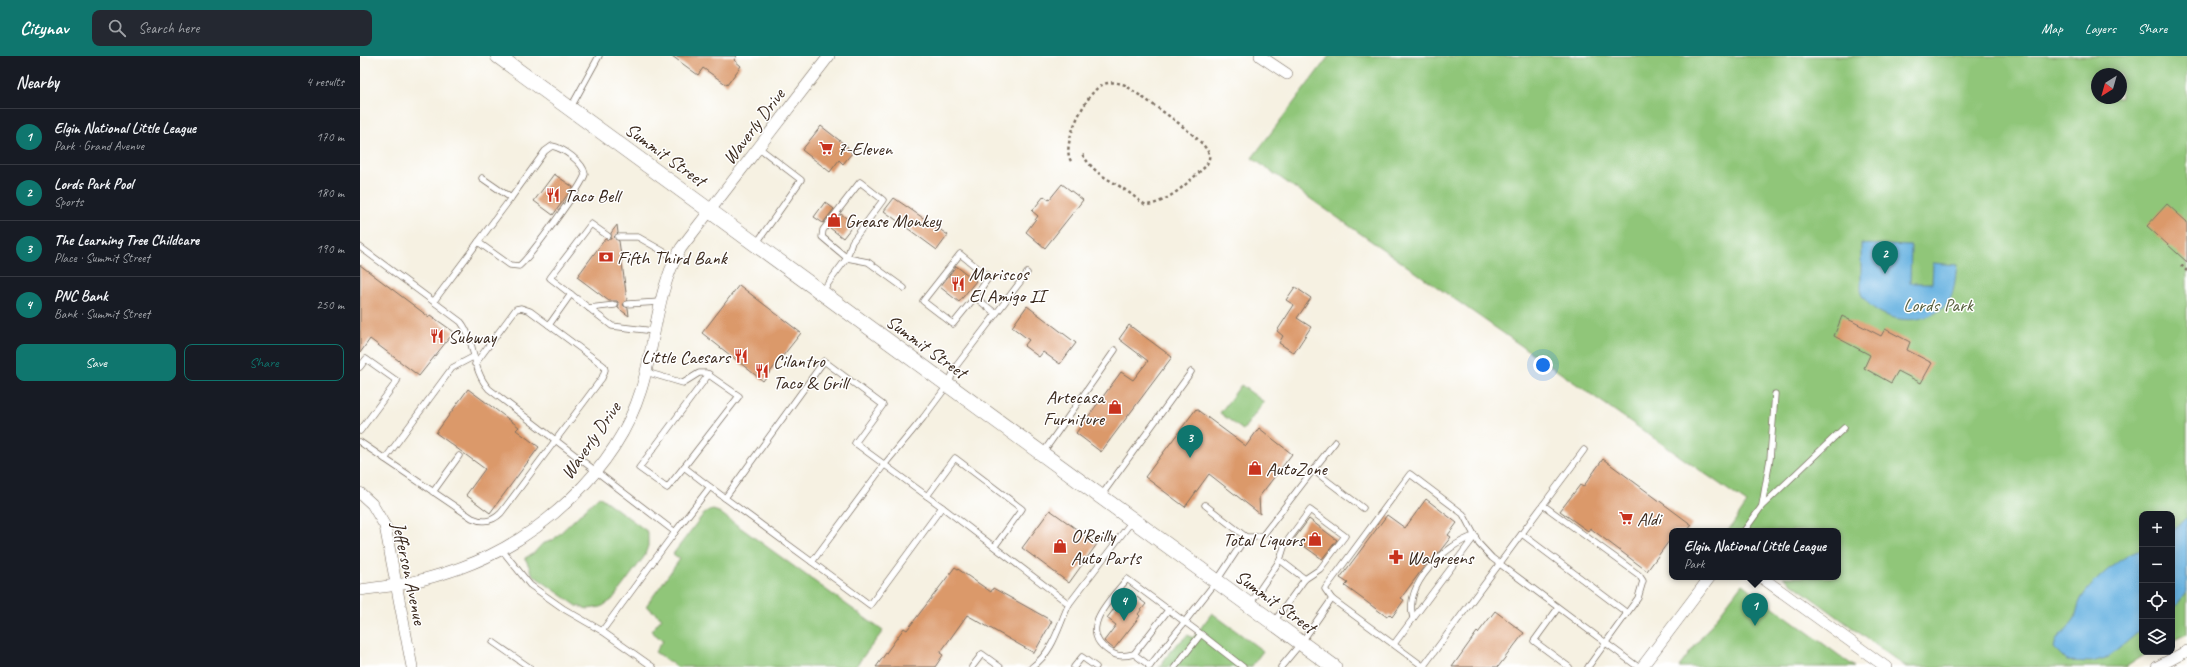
<!DOCTYPE html>
<meta charset="utf-8">
<style>
body{margin:0;font-family:Caveat,sans-serif;background:#242831;color:#f1f3f6}
.controls{position:absolute;right:12px;bottom:12px;display:grid;overflow:hidden;border-radius:8px;box-shadow:0 2px 10px #0003}
.controls button{width:36px;height:36px;display:grid;place-items:center;padding:0;border:0;border-bottom:1px solid #363941;background:#171b24;color:#f1f3f6;font:20px sans-serif}
.compass{position:absolute;left:1731px;top:12px;width:36px;height:36px;border-radius:50%;background:#171b24;box-shadow:0 2px 10px #0003;rotate:217deg}
.you{position:absolute;left:1183px;top:309px;width:14px;height:14px;margin:-10px;border:3px solid #fff;border-radius:50%;background:#1a73e8;box-shadow:0 0 0 6px #1a73e833}
.badge{display:grid;place-items:center;width:26px;height:26px;border-radius:50%;background:#0f766e;color:#fff;font-size:13px;font-weight:700}
.pin{position:absolute;translate:-50% -33px;filter:drop-shadow(0 1px 2px #0008)}
.pin::after{content:'';position:absolute;top:21px;width:14px;height:12px;background:inherit;clip-path:polygon(0 0,100% 0,50% 100%)}
.popup{position:absolute;left:1309px;top:472px;width:172px;height:52px;box-sizing:border-box;display:grid;place-content:center;border-radius:8px;background:#171b24;filter:drop-shadow(0 1px 3px #0005);font-size:13px;white-space:nowrap;color:#9ea1a6}
.popup b{font-size:15px;color:#f1f3f6}
.popup::after{content:'';position:absolute;left:50%;top:100%;margin-left:-8px;border:8px solid transparent;border-top-color:#171b24}
.list{margin:0;padding:0;list-style:none}
h2{display:flex;justify-content:space-between;align-items:center;height:52px;margin:0;padding:0 16px;font-size:17px}
h2 small{font-size:13px;font-weight:400;color:#9ea1a6}
.list li{display:grid;grid-template-columns:26px 1fr auto;gap:12px;align-items:center;box-sizing:border-box;height:56px;padding:0 16px;border-top:1px solid #363941}
.list b{display:block;font-size:15px;white-space:nowrap}
.list p{margin:0;font-size:13px;white-space:nowrap;color:#9ea1a6}
.list em{font-size:13px;font-style:normal;color:#9ea1a6}
.actions{display:flex;gap:8px;padding:12px 16px}
.actions a{flex:1;padding:9px 0;border:1px solid #0f766e;border-radius:8px;text-align:center;font-size:14px;color:#0f766e}
.actions .main{background:#0f766e;color:#fff}
.icon{flex:none;width:22px;height:22px;fill:none;stroke:currentColor;stroke-width:2;stroke-linecap:round;stroke-linejoin:round}
.map{position:relative;flex:none;width:1827px;height:611px;overflow:hidden}
header{display:flex;align-items:center;gap:24px;box-sizing:border-box;height:56px;padding:0 20px;background:#0f766e;color:#fff}
header strong{font-size:19px}
nav{display:flex;gap:22px;margin-inline-start:auto;font-size:14px}
.search{width:280px;height:36px;background:#242831;display:flex;align-items:center;gap:10px;box-sizing:border-box;padding:0 14px;border-radius:8px;color:#9ea1a6;font-size:15px}
main{display:flex}
aside{flex:1;background:#171b24}
.map>svg:first-child{display:block}
.green{fill:#90c679;stroke:#66784c;fill-rule:evenodd}
.water{fill:#69b3e1;stroke:#526e80}
.building{fill:#db996b}
.lines{fill:none;stroke-linecap:round;stroke-linejoin:round}
.lane-casing{stroke:#7c7063;stroke-width:7}
.street-casing{stroke:#7c7063;stroke-width:12}
.secondary-casing{stroke:#7c7063;stroke-width:16}
.path{stroke:#7c7063;stroke-width:2.5;stroke-dasharray:3 3;stroke-linecap:butt}
.lane{stroke:#fff;stroke-width:5.5}
.street{stroke:#fff;stroke-width:11}
.secondary{stroke:#fff;stroke-width:15}
.labels{text-anchor:middle;stroke-width:3;stroke-linejoin:round;paint-order:stroke}
.street-label{font-size:19px;fill:#3b2a1e;stroke:#fff}
.poi-label{font-size:19px;fill:#3b2a1e;stroke:#fff;text-anchor:start}
.park-label{font-size:19px;fill:#59613e;stroke:#fff}
</style>
<header>
<strong>Citynav</strong>
<div class="search"><svg class="icon" aria-label="search" viewBox="0 0 24 24"><circle cx="10" cy="10" r="6"/><path d="M15 15l6 6"/></svg>Search here</div>
<nav><a>Map</a><a>Layers</a><a>Share</a></nav>
</header>
<main>
<aside>
<h2>Nearby<small>4 results</small></h2>
<ul class="list">
<li><span class="badge">1</span><div><b>Elgin National Little League</b><p>Park · Grand Avenue</p></div><em>170 m</em></li>
<li><span class="badge">2</span><div><b>Lords Park Pool</b><p>Sports</p></div><em>180 m</em></li>
<li><span class="badge">3</span><div><b>The Learning Tree Childcare</b><p>Place · Summit Street</p></div><em>190 m</em></li>
<li><span class="badge">4</span><div><b>PNC Bank</b><p>Bank · Summit Street</p></div><em>250 m</em></li>
</ul>
<div class="actions"><a class="main">Save</a><a>Share</a></div>
</aside>
<div class="map">
<svg width="1827" height="611" viewBox="0 0 1827 611">
<rect width="100%" height="100%" fill="#fff"/>
<filter id="ink" filterUnits="userSpaceOnUse"><feTurbulence type="fractalNoise" baseFrequency=".025" numOctaves="2"/><feDisplacementMap in="SourceGraphic" scale="8" xChannelSelector="R" yChannelSelector="G"/><feConvolveMatrix kernelMatrix="1 2 1 2 8 2 1 2 1" color-interpolation-filters="sRGB"/></filter>
<filter id="wash" filterUnits="userSpaceOnUse"><feTurbulence type="fractalNoise" baseFrequency=".012" numOctaves="4" result="noise"/><feDisplacementMap in="SourceGraphic" scale="16" xChannelSelector="R" yChannelSelector="G"/><feGaussianBlur stdDeviation="0.9" result="paint"/><feColorMatrix in="noise" values="0 0 0 0 0 0 0 0 0 0 0 0 0 0 0 0 0 1.4 0 .05"/><feComposite in="paint" operator="in"/></filter>
<g filter="url(#wash)">
<rect width="100%" height="100%" fill="#f6f1e2"/>
<g class="green">
<path d="M969,0H1827V578L1812,585V458H1782V596H1789L1766,611H1546L1423,521H1478V475H1368L1387,447L892,102ZM1737,18H1761V42H1737Z"/>
<path d="M881,329L904,346L883,374L860,357Z"/>
<path d="M239,440L288,476V490L284,501L252,544L241,551L228,553L217,550L173,519L165,502L174,497L182,488L193,484Z"/>
<path d="M353,454L359,456L523,575L495,611H317L295,596L303,585L291,575L302,562L286,550L320,503L313,498L342,460L348,455Z"/>
<path d="M1382,528L1495,611H1319Z"/>
<path d="M852,557L903,595L891,611H799L814,591L828,579L833,582Z"/>
</g>
<g class="water">
<path d="M1501,188L1551,190L1550,227H1572L1573,207L1597,209C1595,222 1595,238 1587,248C1563,273 1518,267 1501,238Z"/>
<path d="M1827,461V535L1816,550L1812,549V475Z"/>
<path d="M1782,494V573L1749,601L1732,606L1707,605L1694,592C1696,578 1706,576 1713,566C1717,559 1717,550 1721,543C1731,526 1764,497 1782,494Z"/>
</g>
<g id="blocks">
<g class="building">
<path d="M312,0H377L374,4L381,10L367,29L343,12L338,19Z"/>
<path d="M461,70L488,91L487,93L492,97L483,108L479,104L470,116L442,94Z"/>
<path d="M194,118L213,131L193,159L174,145Z"/>
<path d="M702,128L723,144L685,192L666,176L678,160L672,155L684,140L689,144Z"/>
<path d="M534,142L588,179L577,194L524,155Z"/>
<path d="M465,146L474,153L463,167L454,161Z"/>
<path d="M1807,148L1827,166V206L1787,170Z"/>
<path d="M481,158L494,168L483,182L470,172Z"/>
<path d="M257,169L258,177L254,181L259,185L267,244L263,249L268,252L269,260L258,252L259,248L257,245H249L217,221L245,183H251V177Z"/>
<path d="M0,209L69,261L70,259L94,276L59,320L10,283L0,297Z"/>
<path d="M596,210L616,225L599,246L580,231Z"/>
<path d="M379,229L441,277L403,325L342,277Z"/>
<path d="M935,231L951,242L937,262L951,271L934,297L919,287L923,280L917,275L934,249L926,244Z"/>
<path d="M667,250L716,287L700,308L683,296L679,301L664,290L669,284L652,271Z"/>
<path d="M1482,260L1521,280L1525,273L1550,286L1547,294L1572,307L1561,327L1538,315L1531,327L1504,312L1510,299L1474,280Z"/>
<path d="M769,269L812,301L741,396L716,377L761,316L773,324L788,305L759,283Z"/>
<path d="M108,333L159,371L156,374L179,391L130,457L106,439L125,413L76,377Z"/>
<path d="M836,353L886,390L899,372L932,398L899,441L900,458L849,418L825,451L785,421Z"/>
<path d="M1243,403L1332,469L1327,475H1312V481L1287,515L1230,472L1228,475L1200,455L1220,429L1223,431Z"/>
<path d="M1066,443L1097,467L1088,479L1091,481L1080,495L1069,504L1041,542L1044,544L1032,561L1029,558L1027,561L985,530L988,527L980,522L1027,459L1045,472Z"/>
<path d="M690,454L737,488L709,527L662,492Z"/>
<path d="M949,463L977,484L962,503L934,483Z"/>
<path d="M595,511L631,536L633,532L692,565L674,597L607,559L580,597L583,599L575,611H516L544,572L547,574Z"/>
<path d="M768,534L786,548L778,558L780,560L754,593L744,585L756,569L747,562Z"/>
<path d="M1135,555L1164,577L1138,611H1092L1117,576L1118,577Z"/>
</g>
</g>
</g>
<g filter="url(#ink)">
<use href="#blocks" fill-opacity="0" stroke="#7c7063" stroke-width="1"/>
<g class="lines">
<defs>
<g id="lane">
<path d="M210,53L239,0"/>
<path d="M248,180L231,168L190,222L252,270L294,275"/>
<path d="M258,181H278L315,202"/>
<path d="M118,186L150,209L159,210C169,202 223,129 225,118C223,106 203,92 192,90L185,95L151,142L122,122"/>
<path d="M396,188L441,124L398,91"/>
<path d="M0,191L101,266C116,285 111,314 129,333L315,476L350,431L324,411L379,340L346,317H339L323,327L286,316"/>
<path d="M461,237L487,202L492,186L523,144L500,126L463,174L462,181L487,202L508,206L544,232"/>
<path d="M615,241L593,268L563,245L600,198L629,221L615,241L635,257"/>
<path d="M74,245L151,142"/>
<path d="M267,248L300,246"/>
<path d="M229,252L255,249"/>
<path d="M189,269L211,238"/>
<path d="M113,301L92,312L25,403L112,462C123,467 132,466 141,457L242,322L245,314L244,310L170,255L161,252L156,253L115,308"/>
<path d="M0,311L6,303L37,325L0,375"/>
<path d="M0,386L25,403"/>
<path d="M682,398L755,294"/>
<path d="M324,411L307,432L279,412L349,318"/>
<path d="M953,414L975,386"/>
<path d="M350,431L452,506L524,409L563,362L587,330L597,309L667,217"/>
<path d="M73,436L99,400"/>
<path d="M567,440L595,402L662,453L635,490"/>
<path d="M741,440L831,316"/>
<path d="M365,442L464,305L523,349L495,387L582,451L510,549L452,506"/>
<path d="M845,449L886,481"/>
<path d="M1183,449L1224,394"/>
<path d="M1402,449L1410,403L1415,338"/>
<path d="M582,451L709,548L772,465"/>
<path d="M1384,475L1402,450L1484,372"/>
<path d="M1162,478L1267,557"/>
<path d="M142,494L170,529L204,553L242,575"/>
<path d="M920,504L945,523"/>
<path d="M890,548L920,504L925,488L950,454L985,480L960,513L945,523L913,567"/>
<path d="M1198,552L1174,585L1209,611"/>
<path d="M1053,562C1043,529 1085,489 1114,480"/>
<path d="M841,578L883,611"/>
<path d="M133,586L169,611"/>
<path d="M1034,588L1115,480"/>
<path d="M774,598L809,553"/>
<path d="M790,610L774,598C762,601 756,601 746,593C718,572 753,541 767,523L841,578L815,611"/>
<path d="M293,611L242,575L315,476"/>
<path d="M612,611L622,598L640,611"/>
<path d="M672,611C694,595 698,571 709,548"/>
<path d="M714,611L722,601L736,611"/>
<path d="M789,611L856,526L886,481H896L903,479L953,414L1003,452"/>
<path d="M921,611L941,587L972,543"/>
<path d="M1063,611L1183,449L1279,519L1283,525L1278,542L1228,611"/>
<path d="M1064,611L972,543L965,533L1050,418L1103,458L1119,488L1132,502L1278,611"/>
</g>
<g id="street">
<path d="M900,0L927,18"/>
<path d="M0,437L12,448L25,470L52,611"/>
<path d="M1401,521L1526,611"/>
<path d="M0,534C12,532 24,531 36,529C57,526 80,519 100,512C178,484 256,415 281,334C296,286 296,235 321,192L469,0"/>
<path d="M1282,611L1350,521"/>
<path d="M1797,611L1827,595"/>
</g>
<path id="secondary" d="M138,0L974,611"/>
</defs>
<use href="#lane" class="lane-casing"/>
<use href="#street" class="street-casing"/>
<use href="#secondary" class="secondary-casing"/>
<g class="path">
<path d="M711,105C700,89 726,39 740,30C749,25 756,26 765,29C781,41 844,81 849,98C850,102 848,106 846,110C829,125 809,147 786,149C779,145 774,140 768,136C746,120 738,122 722,98"/>
<path d="M1821,209L1827,215"/>
</g>
<use href="#lane" class="lane"/>
<use href="#street" class="street"/>
<use href="#secondary" class="secondary"/>
</g>
</g>
<defs>
<symbol id="supermarket-bare" viewBox="-9 -9 18 18"><path d="M-6-5.5h2.5l.6 2H6L4.5 2H-2.5L-4.4-4H-6ZM-1.5 3.2a1.3 1.3 0 1 0 .1 0ZM3 3.2a1.3 1.3 0 1 0 .1 0Z" fill="#c8321e" stroke="#fff" stroke-width="2.5" paint-order="stroke"/></symbol>
<symbol id="restaurant-bare" viewBox="-9 -9 18 18"><path d="M-5-6h1v4h1v-4h1v4h1v-4h1v5L-1.5 .5V6h-2V.5L-5-1ZM5-6V6H3V1.5H1.5Q1.5-4 5-6Z" fill="#c8321e" stroke="#fff" stroke-width="2.5" paint-order="stroke"/></symbol>
<symbol id="shop-bare" viewBox="-9 -9 18 18"><path d="M-5-2.5h2.3a2.7 3.5 0 0 1 5.4 0H5L5.5 6h-11ZM-1.5-2.5h3a1.5 2.3 0 0 0-3 0Z" fill="#c8321e" stroke="#fff" stroke-width="2.5" paint-order="stroke"/></symbol>
<symbol id="bank-bare" viewBox="-9 -9 18 18"><path d="M-6-4H6V4H-6ZM0-2.3a2.3 2.3 0 1 0 0 4.6a2.3 2.3 0 1 0 0-4.6Z" fill="#c8321e" stroke="#fff" stroke-width="2.5" paint-order="stroke"/></symbol>
<symbol id="pharmacy-bare" viewBox="-9 -9 18 18"><path d="M-2-6h4v4h4v4h-4v4h-4v-4h-4v-4h4Z" fill="#c8321e" stroke="#fff" stroke-width="2.5" paint-order="stroke"/></symbol>
</defs>
<g fill-rule="evenodd">
<use href="#supermarket-bare" x="456" y="82" width="20" height="20"/>
<use href="#restaurant-bare" x="183" y="129" width="20" height="20"/>
<use href="#shop-bare" x="464" y="154" width="20" height="20"/>
<use href="#bank-bare" x="236" y="191" width="20" height="20"/>
<use href="#restaurant-bare" x="588" y="218" width="20" height="20"/>
<use href="#restaurant-bare" x="67" y="270" width="20" height="20"/>
<use href="#restaurant-bare" x="371" y="290" width="20" height="20"/>
<use href="#restaurant-bare" x="392" y="305" width="20" height="20"/>
<use href="#shop-bare" x="745" y="341" width="20" height="20"/>
<use href="#shop-bare" x="885" y="402" width="20" height="20"/>
<use href="#supermarket-bare" x="1256" y="452" width="20" height="20"/>
<use href="#shop-bare" x="945" y="473" width="20" height="20"/>
<use href="#shop-bare" x="690" y="480" width="20" height="20"/>
<use href="#pharmacy-bare" x="1026" y="491" width="20" height="20"/>
</g>
<g class="labels">
<g class="street-label">
<text transform="translate(393 70) rotate(-53)" y="7">Waverly Drive</text>
<text transform="translate(306 98) rotate(36)" y="7">Summit Street</text>
<text transform="translate(567 290) rotate(36)" y="7">Summit Street</text>
<text transform="translate(230 384) rotate(-55)" y="7">Waverly Drive</text>
<text transform="translate(50 517) rotate(78)" y="7">Jefferson Avenue</text>
<text transform="translate(916 545) rotate(36)" y="7">Summit Street</text>
</g>
<g class="poi-label">
<text x="477" y="99">7-Eleven</text>
<text x="204" y="146">Taco Bell</text>
<text x="485" y="171">Grease Monkey</text>
<text x="257" y="208">Fifth Third Bank</text>
<text x="609" y="224">Mariscos<tspan x="609" dy="22">El Amigo II</tspan></text>
<text x="88" y="287">Subway</text>
<text x="370" y="307" text-anchor="end">Little Caesars</text>
<text x="413" y="311">Cilantro<tspan x="413" dy="22">Taco &amp; Grill</tspan></text>
<text x="744" y="347" text-anchor="end">Artecasa<tspan x="744" dy="22">Furniture</tspan></text>
<text x="906" y="419">AutoZone</text>
<text x="1277" y="469">Aldi</text>
<text x="711" y="486">O'Reilly<tspan x="711" dy="22">Auto Parts</tspan></text>
<text x="944" y="490" text-anchor="end">Total Liquors</text>
<text x="1047" y="508">Walgreens</text>
</g>
<g class="park-label">
<text x="1578" y="255">Lords Park</text>
</g>
</g>
</svg>
<div class="controls">
<button>+</button>
<button>−</button>
<button><svg class="icon" aria-label="locate" viewBox="0 0 24 24"><circle cx="12" cy="12" r="6"/><path d="M12 2v4M12 18v4M2 12h4M18 12h4"/></svg></button>
<button><svg class="icon" aria-label="layers" viewBox="0 0 24 24"><path d="M12 4l9 5-9 5-9-5zM3 14l9 5 9-5"/></svg></button>
</div>
<svg class="compass" viewBox="-18 -18 36 36"><path d="M0-13l5 13h-10z" fill="#e53935"/><path d="M0 13l5-13h-10z" fill="#9ea1a6"/></svg>
<div class="you"></div>
<div class="pin badge" style="left:1395px;top:570px">1</div>
<div class="popup"><b>Elgin National Little League</b>Park</div>
<div class="pin badge" style="left:1525px;top:218px">2</div>
<div class="pin badge" style="left:830px;top:402px">3</div>
<div class="pin badge" style="left:764px;top:565px">4</div>
</div>
</main>
